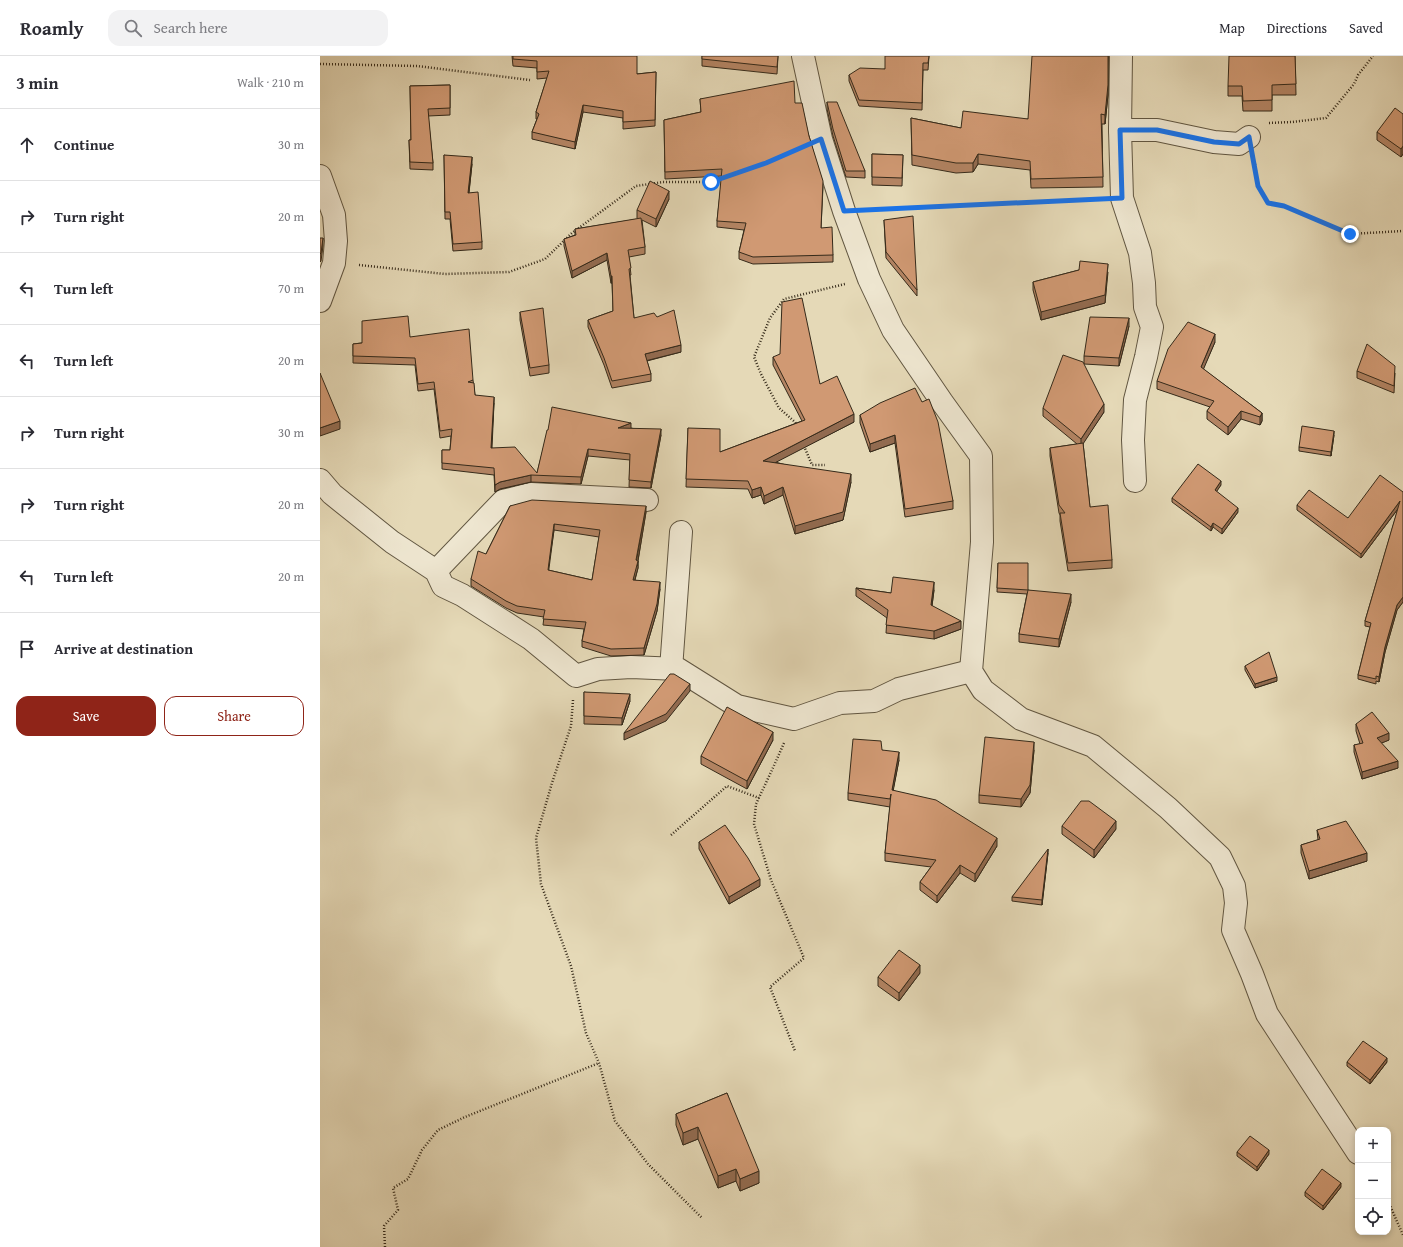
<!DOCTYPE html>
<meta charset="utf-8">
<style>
body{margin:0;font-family:"Gentium Book Plus",serif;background:#f2f2f3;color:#2b2b33}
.controls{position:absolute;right:12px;bottom:12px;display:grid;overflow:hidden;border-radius:8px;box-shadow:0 2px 6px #0003}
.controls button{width:36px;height:36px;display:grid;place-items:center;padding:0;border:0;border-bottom:1px solid #e1e1e2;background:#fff;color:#2b2b33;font:20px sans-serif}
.stop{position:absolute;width:12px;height:12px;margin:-9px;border:3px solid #1a73e8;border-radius:50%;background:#fff}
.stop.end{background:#1a73e8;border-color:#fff;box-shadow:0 1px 4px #0008}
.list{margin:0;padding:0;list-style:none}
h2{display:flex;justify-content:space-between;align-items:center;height:52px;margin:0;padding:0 16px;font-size:17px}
h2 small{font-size:13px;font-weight:400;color:#7c7c81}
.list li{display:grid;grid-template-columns:26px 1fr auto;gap:12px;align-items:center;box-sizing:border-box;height:72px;padding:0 16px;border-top:1px solid #e1e1e2}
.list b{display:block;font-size:15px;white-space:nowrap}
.list em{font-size:13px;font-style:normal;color:#7c7c81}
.actions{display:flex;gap:8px;padding:12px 16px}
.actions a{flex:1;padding:9px 0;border:1px solid #8f2418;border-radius:12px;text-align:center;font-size:14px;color:#8f2418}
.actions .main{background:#8f2418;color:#fff}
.icon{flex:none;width:22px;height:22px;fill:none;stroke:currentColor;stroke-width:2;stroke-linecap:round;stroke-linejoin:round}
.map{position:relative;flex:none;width:1083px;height:1191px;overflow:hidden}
header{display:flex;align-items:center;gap:24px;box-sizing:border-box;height:56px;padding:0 20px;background:#fff;border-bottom:1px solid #e1e1e2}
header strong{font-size:19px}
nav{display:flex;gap:22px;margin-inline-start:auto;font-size:14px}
.search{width:280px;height:36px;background:#f2f2f3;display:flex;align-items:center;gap:10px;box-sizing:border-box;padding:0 14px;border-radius:12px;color:#7c7c81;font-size:15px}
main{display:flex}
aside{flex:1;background:#fff}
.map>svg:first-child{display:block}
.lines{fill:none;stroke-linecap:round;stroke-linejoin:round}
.minor-casing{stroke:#615641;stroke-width:24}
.path{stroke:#352a1a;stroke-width:2.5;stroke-dasharray:1 2;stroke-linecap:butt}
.minor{stroke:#eee6d0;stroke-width:22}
.wall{fill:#b38463;stroke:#352a1a;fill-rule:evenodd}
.shaded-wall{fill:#926b50;stroke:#352a1a}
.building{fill:#d09973;stroke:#352a1a;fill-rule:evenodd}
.route{stroke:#1a73e8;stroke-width:5}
</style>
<header>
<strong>Roamly</strong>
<div class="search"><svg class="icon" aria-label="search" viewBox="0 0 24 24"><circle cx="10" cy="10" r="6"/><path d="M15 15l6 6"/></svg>Search here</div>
<nav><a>Map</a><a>Directions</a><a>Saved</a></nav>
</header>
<main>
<aside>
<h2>3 min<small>Walk · 210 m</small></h2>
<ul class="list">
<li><svg class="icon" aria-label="ahead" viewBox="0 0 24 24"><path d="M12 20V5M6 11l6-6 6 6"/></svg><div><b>Continue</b></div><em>30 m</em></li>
<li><svg class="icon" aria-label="right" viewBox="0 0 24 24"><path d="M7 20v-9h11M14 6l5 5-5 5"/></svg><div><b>Turn right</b></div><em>20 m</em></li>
<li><svg class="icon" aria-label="left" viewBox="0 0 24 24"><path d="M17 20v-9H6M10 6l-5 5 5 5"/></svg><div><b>Turn left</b></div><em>70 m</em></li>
<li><svg class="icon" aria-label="left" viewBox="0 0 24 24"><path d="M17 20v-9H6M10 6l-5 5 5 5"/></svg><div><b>Turn left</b></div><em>20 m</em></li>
<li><svg class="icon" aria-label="right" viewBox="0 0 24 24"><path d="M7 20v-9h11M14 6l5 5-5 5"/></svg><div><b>Turn right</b></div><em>30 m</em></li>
<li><svg class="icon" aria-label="right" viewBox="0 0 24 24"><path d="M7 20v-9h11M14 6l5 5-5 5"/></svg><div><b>Turn right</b></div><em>20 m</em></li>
<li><svg class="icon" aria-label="left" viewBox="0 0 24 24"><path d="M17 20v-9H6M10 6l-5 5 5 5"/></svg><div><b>Turn left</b></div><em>20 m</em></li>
<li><svg class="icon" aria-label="arrive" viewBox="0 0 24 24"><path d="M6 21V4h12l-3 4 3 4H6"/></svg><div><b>Arrive at destination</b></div></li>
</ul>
<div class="actions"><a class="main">Save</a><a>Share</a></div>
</aside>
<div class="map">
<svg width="1083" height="1191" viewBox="0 0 1083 1191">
<rect width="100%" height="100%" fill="#e5d9b7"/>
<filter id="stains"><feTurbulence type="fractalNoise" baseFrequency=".005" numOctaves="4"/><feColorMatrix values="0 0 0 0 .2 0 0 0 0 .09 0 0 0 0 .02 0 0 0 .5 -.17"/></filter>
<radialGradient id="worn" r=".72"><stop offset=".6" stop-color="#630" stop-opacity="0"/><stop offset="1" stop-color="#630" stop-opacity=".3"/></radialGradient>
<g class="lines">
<defs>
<g id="minor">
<path d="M483,0L501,83L524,155L549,223L573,274L622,346L661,400L662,486L651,615L663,634L701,663L773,690L848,752L900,801L914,830L916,847L913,874L932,918L947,958L1038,1097"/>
<path d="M801,0L800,74L802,142L820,197L824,227L825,251L832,271L826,301L815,344L813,384L815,425"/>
<path d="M800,74H837L894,86L919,88L929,81"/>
<path d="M0,120L14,159L16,185L14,207L0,245"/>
<path d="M0,424L12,438L72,486L116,515L123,530L142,539L211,583L256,620L278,613L311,611L358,613L417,650L474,663L520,647L554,645L579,633L651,615"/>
<path d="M116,515L183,445L211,438L327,444"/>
<path d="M351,613L361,476"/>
</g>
</defs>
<use href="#minor" class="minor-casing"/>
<g class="path">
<path d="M0,8L97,10L210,24"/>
<path d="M949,67L972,66L1006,62L1034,28L1038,19L1053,0"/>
<path d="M935,108L938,130L948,147L964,150L1030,178L1083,175"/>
<path d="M551,154L778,143"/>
<path d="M39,209L125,218L189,216L225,203L252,177L316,130L343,126H391L404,122"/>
<path d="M477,370L475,366L459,352L441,318L434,301L450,262L464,243L525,228"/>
<path d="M484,390L492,409H505"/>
<path d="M253,644L251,670L232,727L216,782L221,828L251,910L266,977L279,1007L295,1065L328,1108L382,1162"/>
<path d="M464,687L452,714L436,748L434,768L451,824L484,902L450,931L475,995"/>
<path d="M351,779L407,730L439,742"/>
<path d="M1068,1145L1083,1179"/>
<path d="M65,1191L64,1170L78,1154L73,1132L88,1123L102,1094L118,1074L145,1061L279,1007"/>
</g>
<use href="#minor" class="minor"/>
</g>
<g class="wall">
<path d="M192,0H296L317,18L336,16L335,70L303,73V62L263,56L255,93L212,83V76L217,63H216V56L227,22L217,23V12L193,10Z"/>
<path d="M382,0H458L457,18L382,10Z"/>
<path d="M609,0L608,14H603L602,54L539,50L529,25V19L565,13Z"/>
<path d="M761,0H788V39L785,68H782L783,131L711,132L710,114L658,108L653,116L636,117L592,109L591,62L641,72L708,63Z"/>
<path d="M975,0L976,39H952V55H923L922,40H908V30Z"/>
<path d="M130,29V59L108,60L113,107V114L90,113L89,84H91L90,30Z"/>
<path d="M380,43L475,47L489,80L503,131L501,172L513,199V206L433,208L419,203V196L424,174L397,171V165L402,120L345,123L344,64L381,56Z"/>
<path d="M507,46L545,115V122L526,121L513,80L507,53Z"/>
<path d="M1083,58V98L1081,101L1057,84V76Z"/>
<path d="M552,98L583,99L582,130L552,129Z"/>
<path d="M124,99L152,108L149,137L162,186V193L133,195L130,163H125Z"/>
<path d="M349,143L336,171L322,164L325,191V198L309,201L311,219H310L314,262L361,296L327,305L331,318V325L292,332L284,309L268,271V264L293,255L292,227H291L287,204L252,222L244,190V183L255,179V173L318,163L317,162V154Z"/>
<path d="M564,164L597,234V240L566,202Z"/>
<path d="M759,214L788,216L785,247L721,264L713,234V226Z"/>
<path d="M200,256L229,309V317L210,320L200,264Z"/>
<path d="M809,270L799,310L764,308V300Z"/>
<path d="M90,281L153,324L155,339L174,347L172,392L217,417L228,374L311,372L341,379L331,432L309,431L310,404L268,400L261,428L211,426L180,433L175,436L174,419L122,413V394H130L131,380L120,382L114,333L98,335L95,309L33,307V288Z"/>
<path d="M895,286L883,313L942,357V365L940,369L921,363L908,379L887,363V355L890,351L837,333V325Z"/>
<path d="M453,301L500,328L534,366L455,406L531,426L523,464L475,478L463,439L444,448L441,439L432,442L428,433L366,431L368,372L400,396L482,365L453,309Z"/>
<path d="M1037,315L1075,317L1074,337L1037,322Z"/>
<path d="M602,346L633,445V453L585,461L575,387L550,396L540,367V359Z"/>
<path d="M723,352L784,356L763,387L770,451L792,504V512L748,515L740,465V459L739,457L730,400V392L757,388L723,360Z"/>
<path d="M1014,379L1011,400L979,395V391Z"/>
<path d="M901,429L896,435L918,456L902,478L893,471L891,475L852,446V442Z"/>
<path d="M1083,436V546L1077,554L1065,596L1059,626L1056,625V628L1038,623V619L1050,571L1045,570V565L1078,453L1041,502L977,454V449L1028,462Z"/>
<path d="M190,450L326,456L318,505V512L315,524L340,533L337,555L324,599L291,600L262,591V585L264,573L223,569L224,561L197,557L186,552L151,530V523L166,498ZM234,474L279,481L272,524L228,514Z"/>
<path d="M678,507L708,534L751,546L739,591L699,586V578L707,538L677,536Z"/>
<path d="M536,532L571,537L614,534L612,550L641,573L614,583L566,577L567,562L536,540Z"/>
<path d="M925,610L957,625L935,632L925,614Z"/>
<path d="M264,636L310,645L302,669L264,668Z"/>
<path d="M1036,668L1069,684L1061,687L1078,712L1042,723L1034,696V689L1040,688L1036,675Z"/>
<path d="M453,684L427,733L381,708V700Z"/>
<path d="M562,694L579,704L573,734L677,790L655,826L640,817L617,847L600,834V826L611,811L565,805V797L570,751L528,744V737Z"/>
<path d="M714,694L710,737L701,751L659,747V739Z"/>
<path d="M742,770L796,773L774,802L742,778Z"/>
<path d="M997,774L1047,805L989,823L981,797V789L998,784Z"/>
<path d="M379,786L440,830L409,848L379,793Z"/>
<path d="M728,797L722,849L692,845V841Z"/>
<path d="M600,917L579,945L558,930V921Z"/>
<path d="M1027,1006H1067L1050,1028L1027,1010Z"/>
<path d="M407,1037L439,1127L420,1135L416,1125L398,1132L378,1083L363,1089L356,1069V1058Z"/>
<path d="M917,1096L949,1098L937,1115L917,1100Z"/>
<path d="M1021,1131L1003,1154L985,1140V1136Z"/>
</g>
<g class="shaded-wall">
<path d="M788,0V39L785,68V59Z"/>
<path d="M263,49V56L255,93V86Z"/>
<path d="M1083,90V98L1081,101V93Z"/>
<path d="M658,98V108L653,116V107Z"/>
<path d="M152,101V108L148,144V137Z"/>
<path d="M349,135V143L336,171V163Z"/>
<path d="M3,182V190L1,205L0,206V198Z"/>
<path d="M287,197V204L252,222V215Z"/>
<path d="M788,208L785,247L721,264V256Z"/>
<rect x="291" y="220" width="1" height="7"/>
<path d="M809,262V270L799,310V302Z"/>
<path d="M895,278V286L881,319V311Z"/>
<path d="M361,289V296L325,305V298Z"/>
<path d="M174,341V347L171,398V392Z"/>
<path d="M784,348V356L761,391V383Z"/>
<path d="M921,355V363L908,379V371Z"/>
<path d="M942,357V365L940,369V361Z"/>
<path d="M534,358V366L443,413V405Z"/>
<path d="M20,365V373L0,380V372Z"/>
<path d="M311,367V374L298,372Z"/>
<path d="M341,373V379L331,432V426Z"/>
<path d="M1014,375V379L1011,400V396Z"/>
<path d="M575,379V387L550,396V388Z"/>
<path d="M268,393V400L261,428V421Z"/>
<path d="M531,418V426L523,464L475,478V470Z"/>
<path d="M211,419V426L180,433L175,436V429L180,426Z"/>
<path d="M901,425V429L895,438V434Z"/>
<path d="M441,431V439L432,442V434Z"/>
<path d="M463,431V439L444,448V440Z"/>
<path d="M1080,445V450L1041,502V498Z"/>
<path d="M326,450V456L317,510L318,505V512L313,530V524Z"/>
<path d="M918,452V456L902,478V473Z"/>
<path d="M893,467V471L891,475V471Z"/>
<path d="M234,468V474L228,520V514Z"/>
<path d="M340,526V533L337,555L324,599V592Z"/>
<path d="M614,526V534L611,557V549Z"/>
<path d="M751,538V546L739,591V583Z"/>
<path d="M1083,541V546L1077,554L1065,596L1059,626V621L1065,591L1077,549Z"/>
<path d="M641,565V573L614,583V575Z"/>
<path d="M957,621V625L935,632V628Z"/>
<path d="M370,628V635L346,665L304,684V677Z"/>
<path d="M310,638V645L302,669V662Z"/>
<path d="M453,676V684L427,733V725Z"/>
<path d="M1069,677V684L1057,689V682Z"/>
<path d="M714,686V694L710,737L701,751V743Z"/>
<path d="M579,696V704L572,741V734Z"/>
<path d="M1078,705V712L1042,723V716Z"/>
<path d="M796,765V773L774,802V794Z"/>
<path d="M677,782V790L655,826V818Z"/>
<path d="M728,793V797L722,849V844Z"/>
<path d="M1047,797V805L989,823V815Z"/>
<path d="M640,809V817L617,847V840Z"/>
<path d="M440,823V830L409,848V841Z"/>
<path d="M600,909V917L579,945V937Z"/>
<path d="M1067,1002V1006L1050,1028V1024Z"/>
<path d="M378,1071V1083L363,1089V1077Z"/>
<path d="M949,1094V1098L937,1115V1111Z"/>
<path d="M416,1113V1125L398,1132V1120Z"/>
<path d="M439,1115V1127L420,1135V1123Z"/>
<path d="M1021,1127V1131L1003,1154V1150Z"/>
</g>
<g class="building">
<path d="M193,0H317V18L336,16L335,64L303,66V55L263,49L255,86L212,76L219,58L216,56L229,15L217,16V5L193,3Z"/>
<path d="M382,0H458L457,11L382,3Z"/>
<path d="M565,0H609L608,7H603L602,47L539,44L529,19L540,12L565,13Z"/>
<path d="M712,0H788V29L785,59L781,58L783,121L711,123L710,105L658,98L653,107H636L592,99L591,62L641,72L643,55L708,63Z"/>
<path d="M909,0H975L976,28L952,29V44L923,45L922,30H908Z"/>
<path d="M474,25L475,47H482L489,80L503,125L501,172L512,171L513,199L433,201L419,196L426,167L397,165L402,113L345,116L344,64L381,56L380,43Z"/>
<path d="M130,29V52L108,53L113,107L90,106L89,84H91L90,30Z"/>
<path d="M507,46H517L545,115H526L513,73Z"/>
<path d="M1075,52L1083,58V90L1081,93L1057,76Z"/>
<path d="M552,98L583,99L582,122L552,121Z"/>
<path d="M124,99L152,101L148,137L158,136L162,186L133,188L130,156H125Z"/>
<path d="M330,125L349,135L336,163L317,154Z"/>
<path d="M593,160L597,234L566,196L564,164Z"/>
<path d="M321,162L325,191L308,194L311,212L309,213L314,262L334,257L337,261L354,254L361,289L325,298L331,318L292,325L284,302L268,264L293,255L292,220H291L287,197L252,215L244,183L256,179L255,173Z"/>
<path d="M0,182H3L1,197L0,198Z"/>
<path d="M760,205L788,208L785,239L721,256L713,226L759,214Z"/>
<path d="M482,242L500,328L517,320L534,358L443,405L531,418L523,456L475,470L463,431L444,440L441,431L432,434L428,425L366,423L368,372L400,373V396L485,364L453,301L460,298L462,246Z"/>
<path d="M223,252L229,309L210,312L200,256Z"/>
<path d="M88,260L90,281L149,273L153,324L148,326L154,327L155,339L174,341L171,392L195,391L217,417L227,374H228L232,351L311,367L298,372L341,373L331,426L309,424L310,398L268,393L261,421L211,419L180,426L175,429L174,412L122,407V394H130L132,373L120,375L114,326L98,328L95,302L33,300V288L42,287V265Z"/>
<path d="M770,261L809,262L799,302L764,300Z"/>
<path d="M868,266L895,278L881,311L942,357L940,361L921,355L908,371L887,355L894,345L837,325L848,293Z"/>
<path d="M1047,288L1075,310L1074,330L1037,315Z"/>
<path d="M743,299L763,306L784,348L761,383L723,352Z"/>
<path d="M0,317L20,365L0,372Z"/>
<path d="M595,332L602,346L609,343L618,366L633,445L585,453L575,379L550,388L540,359L560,347Z"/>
<path d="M982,370L1014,375L1011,396L979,391Z"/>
<path d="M763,387L770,451L788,449L792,504L748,507L740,457H745L739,449L730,392Z"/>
<path d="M878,408L901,425L895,434L918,452L902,473L893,467L891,471L852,442Z"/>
<path d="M1060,419L1083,436V541L1077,549L1065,591L1059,621L1056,620V623L1038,619L1051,567L1045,565L1080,445L1041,498L977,449L989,434L1028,462Z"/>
<path d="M212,444L326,450L316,504L318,505L313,524L340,526L337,548L324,592L291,593L262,585L266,566L223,563L225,554L197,550L186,545L151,523L158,495L166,498L190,450ZM234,468L280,474L272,524L228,514Z"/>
<path d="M678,507H708V534L677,532Z"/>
<path d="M573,521L614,526L611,549L641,565L614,575L566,569L568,554L536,532L571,537Z"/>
<path d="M708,534L751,538L739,583L699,578Z"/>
<path d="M949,596L957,621L935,628L925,610Z"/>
<path d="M350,618H354L370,628L346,658L304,677Z"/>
<path d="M264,636L310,638L302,662L264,660Z"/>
<path d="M407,651L453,676L427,725L381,700Z"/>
<path d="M1052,656L1069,677L1057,682L1078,705L1042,716L1034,689L1043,687L1036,668Z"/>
<path d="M665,681L714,686L710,729L701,743L659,739Z"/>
<path d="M533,683L561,685L562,694L579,696L572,734L616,744L677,782L655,818L640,809L617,840L600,826L616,804L565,797L571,738L570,743L528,737Z"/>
<path d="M761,745H769L796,765L774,794L742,770Z"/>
<path d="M1026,765L1047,797L989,815L981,789L1000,783L997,774Z"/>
<path d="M405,769L428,802L440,823L409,841L379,786Z"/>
<path d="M728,793L722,844L692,841Z"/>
<path d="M579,894L600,909L579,937L558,921Z"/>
<path d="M1043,985L1067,1002L1050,1024L1027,1006Z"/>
<path d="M407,1037L439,1115L420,1123L416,1113L398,1120L378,1071L363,1077L356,1058Z"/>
<path d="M930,1080L949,1094L937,1111L917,1096Z"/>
<path d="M1002,1113L1021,1127L1003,1150L985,1136Z"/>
</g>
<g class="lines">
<path class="route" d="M391,126L446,107L501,83L524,155L802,142L800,74H837L894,86L919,88L929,81L938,130L948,147L964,150L1030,178"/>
</g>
<rect width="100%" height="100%" filter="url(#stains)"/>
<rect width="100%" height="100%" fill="url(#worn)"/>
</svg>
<div class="controls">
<button>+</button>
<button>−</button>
<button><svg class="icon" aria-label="locate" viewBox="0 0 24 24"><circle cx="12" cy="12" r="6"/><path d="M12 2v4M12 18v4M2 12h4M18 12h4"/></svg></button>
</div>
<div class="stop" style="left:391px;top:126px"></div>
<div class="stop end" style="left:1030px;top:178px"></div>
</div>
</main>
